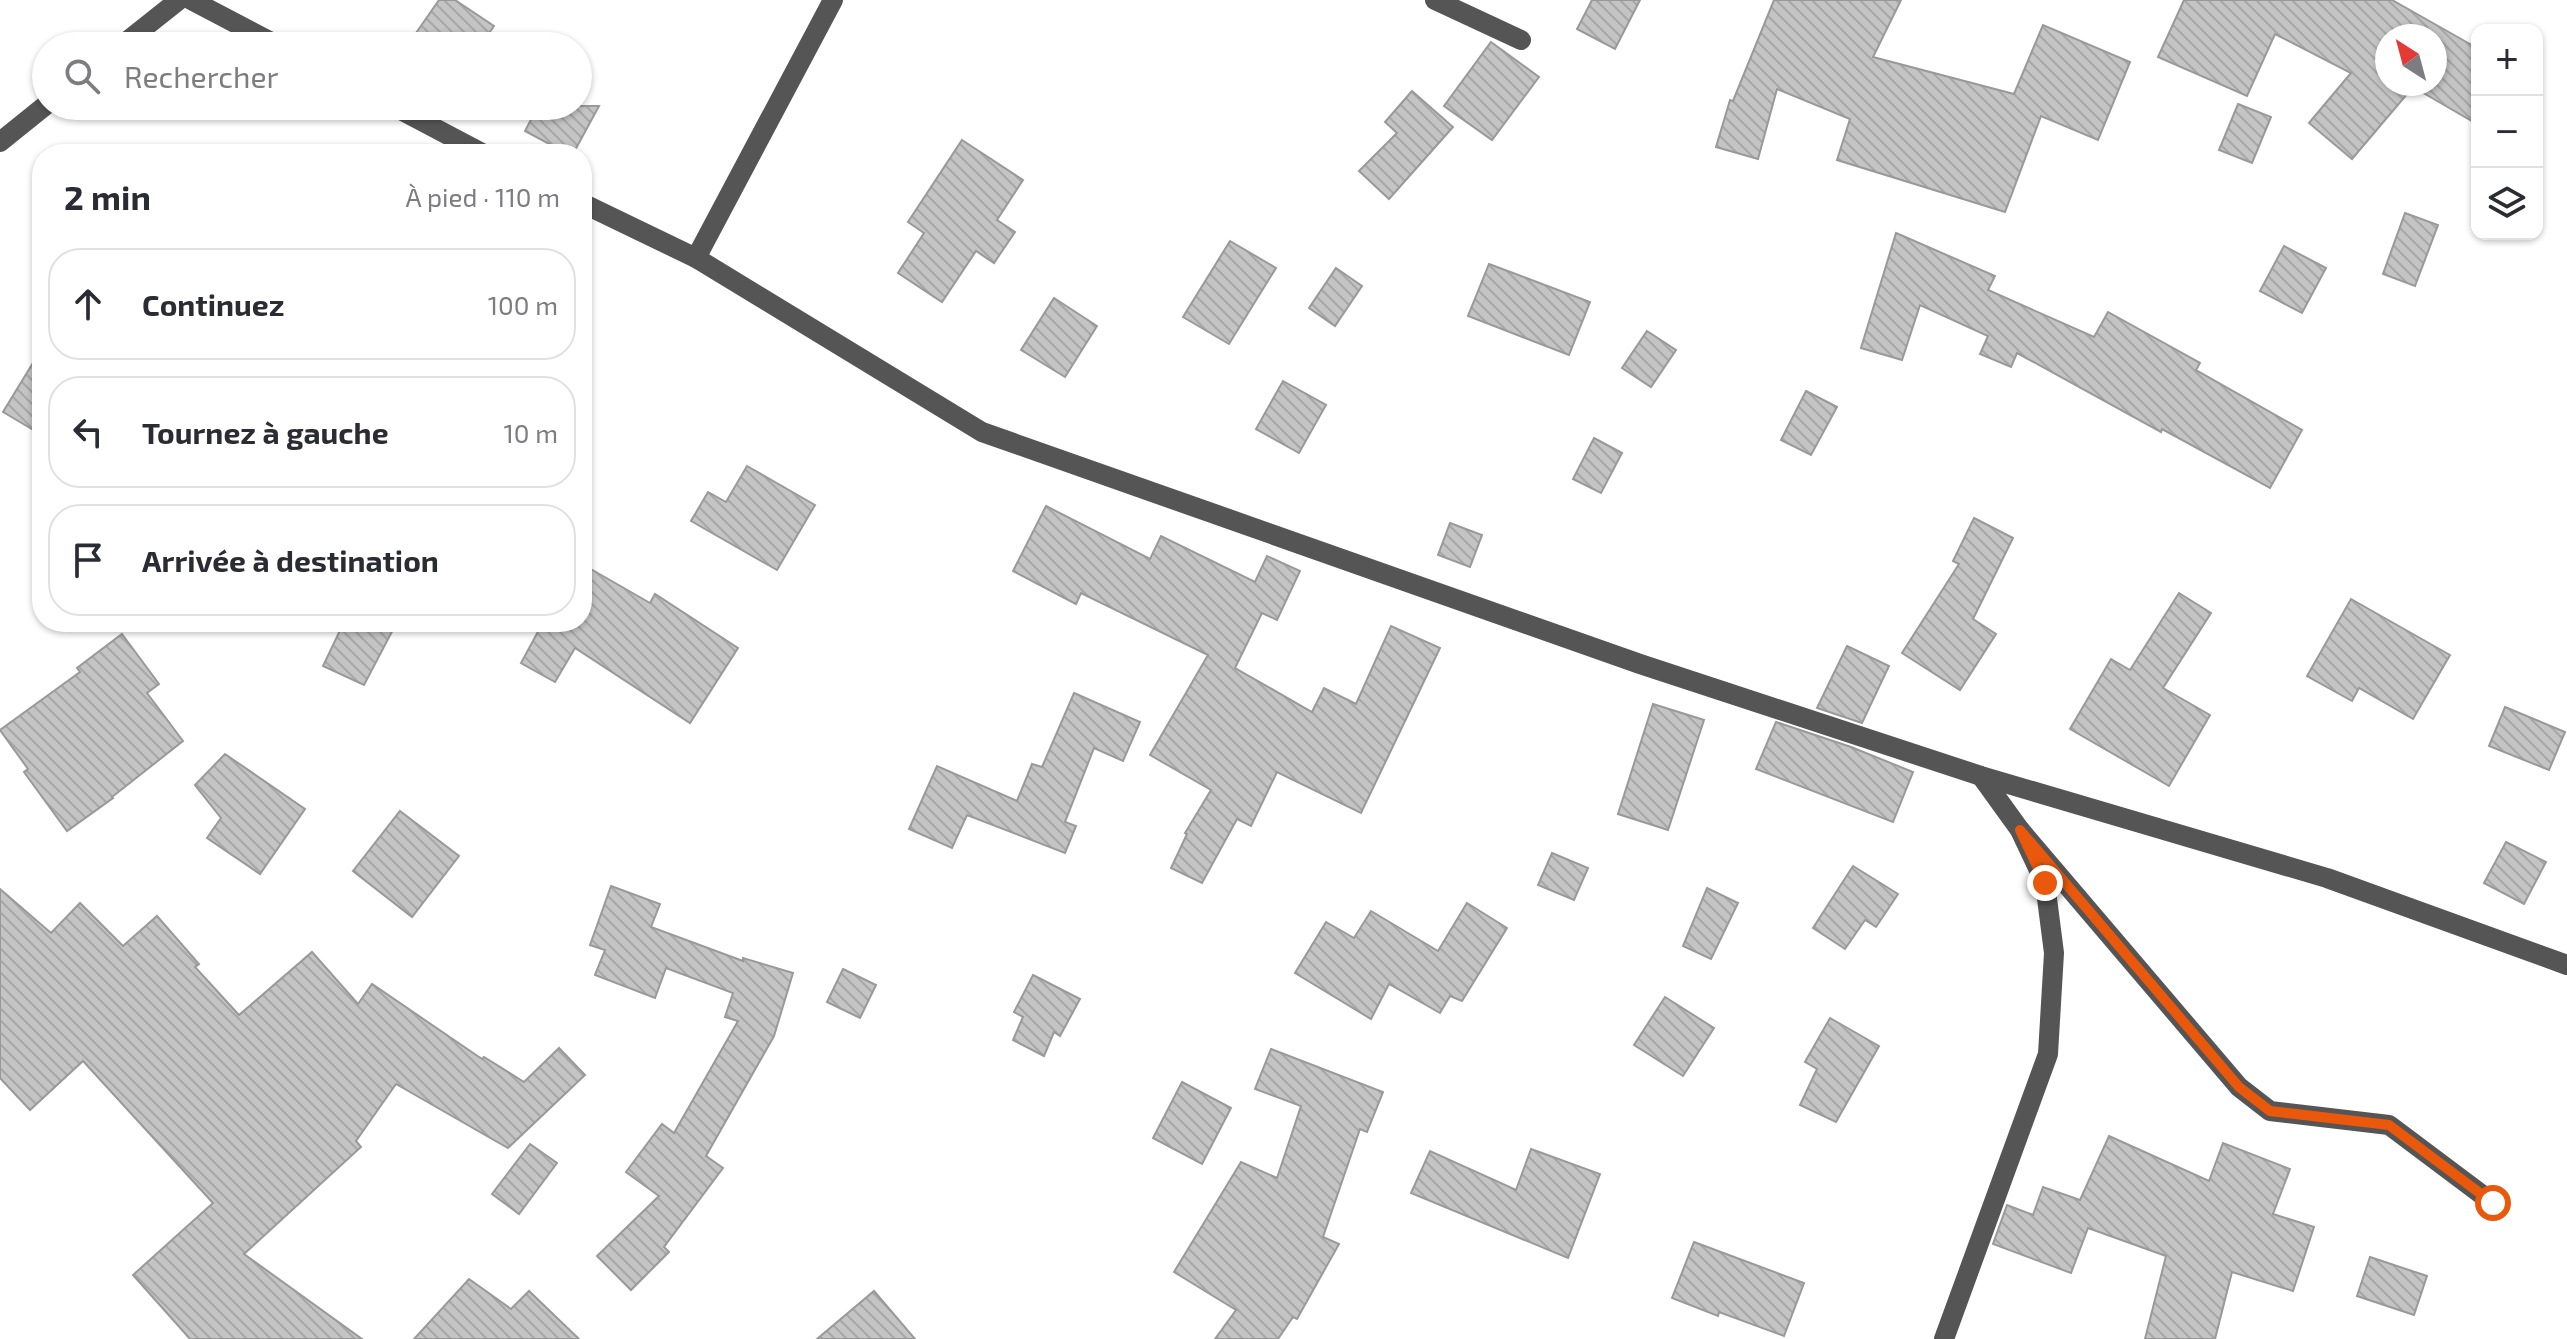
<!DOCTYPE html>
<html lang="fr">
<meta charset="utf-8">
<style>
body{margin:0;font-family:"Exo 2",sans-serif;background:#f7f7f7;color:#2b2b33}
.controls{position:absolute;right:24px;top:24px;display:grid;overflow:hidden;border-radius:16px;box-shadow:0 2px 6px #0004}
.controls button{width:72px;height:72px;display:grid;place-items:center;padding:0;border:0;border-bottom:2px solid #e1e1e2;background:#fff;color:#2b2b33;font:40px sans-serif}
.compass{position:absolute;left:2375px;top:24px;width:72px;height:72px;border-radius:50%;background:#fff;box-shadow:0 2px 6px #0004;rotate:324deg}
.stop{position:absolute;width:24px;height:24px;margin:-18px;border:6px solid #ea580c;border-radius:50%;background:#fff}
.stop.end{background:#ea580c;border-color:#fff;box-shadow:0 2px 8px #0008}
.list{margin:0;padding:0;list-style:none}
h2{display:flex;justify-content:space-between;align-items:center;height:104px;margin:0;padding:0 32px;font-size:34px}
h2 small{font-size:26px;font-weight:400;color:#7c7c81}
.list li{display:grid;grid-template-columns:52px 1fr auto;gap:24px;align-items:center;box-sizing:border-box;height:112px;margin:0 16px 16px;padding:0 16px;border:2px solid #e1e1e2;border-radius:32px}
.list b{display:block;font-size:30px;white-space:nowrap}
.list em{font-size:26px;font-style:normal;color:#7c7c81}
.icon{flex:none;width:44px;height:44px;fill:none;stroke:currentColor;stroke-width:2;stroke-linecap:round;stroke-linejoin:round}
.map{position:relative;flex:none;width:2567px;height:1339px;overflow:hidden}
.search{position:absolute;background:#fff;box-shadow:0 2px 6px #0004;left:32px;top:32px;width:560px;height:88px;display:flex;align-items:center;gap:20px;box-sizing:border-box;padding:0 28px;border-radius:44px;color:#7c7c81;font-size:30px}
.panel{position:absolute;background:#fff;box-shadow:0 2px 6px #0004;left:32px;top:144px;width:560px;height:488px;border-radius:32px}
.map>svg:first-child{display:block}
.building{fill:url(#building-back-hatch);stroke:#999;stroke-width:2;fill-rule:evenodd}
.lines{fill:none;stroke-linecap:round;stroke-linejoin:round}
.minor{stroke:#555;stroke-width:20}
.route{stroke:#ea580c;stroke-width:10}
</style>
<div class="map">
<svg width="2567" height="1339" viewBox="0 0 2567 1339">
<defs>
<pattern id="building-back-hatch" width="6" height="6" patternUnits="userSpaceOnUse" patternTransform="scale(2)"><rect width="6" height="6" fill="#c4c4c4"/><path d="M-1 5l2 2M0 0l6 6M5-1l2 2" fill="none" stroke="#a7a7a7"/></pattern>
</defs>
<rect width="100%" height="100%" fill="#fff"/>
<g class="building">
<path d="M439,0H455L494,26L480,46H407Z"/>
<path d="M1592,0H1640L1615,49L1577,29Z"/>
<path d="M1774,0H1901L1873,57L2014,94L2043,25L2130,62L2098,140L2041,116L2005,212L1837,160L1850,119L1777,89L1758,159L1716,147L1730,100L1733,101Z"/>
<path d="M2184,0H2392L2477,48V124L2413,87L2352,159L2309,123L2351,73L2275,34L2247,96L2158,57ZM2387,36H2435V84H2387Z"/>
<path d="M1491,42L1539,77L1492,140L1444,106Z"/>
<path d="M1412,91L1453,127L1389,199L1359,171L1397,133L1385,122Z"/>
<path d="M2238,104L2271,117L2252,163L2219,150Z"/>
<path d="M538,106H599L573,154H568L525,131Z"/>
<path d="M962,140L1023,180L997,220L1015,232L994,263L976,251L942,302L898,273L924,233L908,222Z"/>
<path d="M2405,213L2438,225L2415,286L2383,274Z"/>
<path d="M1896,233L1995,276L1988,290L2094,337L2108,312L2200,363L2196,370L2302,430L2270,488L2162,429L2161,432L2017,353L2011,367L1980,354L1988,336L1920,305L1902,360L1861,348Z"/>
<path d="M1230,241L1276,268L1229,344L1183,317Z"/>
<path d="M2284,246L2326,268L2302,313L2260,291Z"/>
<path d="M1489,264L1590,302L1569,355L1468,316Z"/>
<path d="M1336,268L1362,286L1335,326L1309,308Z"/>
<path d="M1054,298L1097,326L1065,377L1021,350Z"/>
<path d="M1647,331L1676,350L1651,387L1622,368Z"/>
<path d="M42,348V435L3,412Z"/>
<path d="M1283,381L1326,405L1299,453L1256,429Z"/>
<path d="M1806,391L1837,407L1811,455L1781,440Z"/>
<path d="M1594,438L1622,453L1601,493L1573,479Z"/>
<path d="M747,466L815,505L777,570L691,521L708,492L726,502Z"/>
<path d="M1046,506L1150,559L1161,536L1255,582L1267,556L1300,571L1277,620L1262,613L1235,668L1312,712L1324,688L1356,704L1391,626L1440,648L1361,813L1277,772L1251,826L1237,819L1202,883L1171,868L1187,834L1185,833L1211,790L1150,755L1208,655L1081,593L1076,604L1013,571Z"/>
<path d="M1974,518L2013,538L1973,619L1996,634L1960,690L1902,653L1959,564L1953,561Z"/>
<path d="M1450,523L1482,535L1470,567L1438,555Z"/>
<path d="M582,564L650,603L655,594L738,648L690,723L575,648L555,682L521,663L541,626L535,622H582Z"/>
<path d="M2179,593L2211,613L2163,688L2210,715L2169,786L2070,729L2111,659L2130,670Z"/>
<path d="M2351,599L2450,655L2413,719L2359,688L2352,701L2307,676Z"/>
<path d="M344,622H397L364,685L323,666Z"/>
<path d="M122,634L159,684L147,693L183,741L112,797L113,798L67,831L24,772L28,769L0,730L80,672L77,668Z"/>
<path d="M1847,646L1889,666L1862,723L1817,708Z"/>
<path d="M1074,693L1140,722L1123,761L1094,748L1065,822L1076,826L1065,853L967,815L952,848L909,829L937,766L1017,801L1032,764L1042,767Z"/>
<path d="M1653,704L1704,720L1668,830L1618,814Z"/>
<path d="M2505,707L2565,732L2549,770L2489,746Z"/>
<path d="M1776,722L1851,747L1913,772L1893,822L1756,769Z"/>
<path d="M225,754L305,809L260,874L207,838L221,818L195,785Z"/>
<path d="M400,811L459,856L412,917L353,871Z"/>
<path d="M2506,842L2546,862L2524,904L2484,883Z"/>
<path d="M1552,853L1588,868L1574,900L1538,885Z"/>
<path d="M1853,866L1898,894L1876,927L1865,920L1845,949L1813,928Z"/>
<path d="M611,886L660,904L651,927L743,961V958L793,973L774,1036L706,1156L723,1168L664,1247L669,1252L631,1290L597,1256L659,1196L626,1172L662,1124L674,1133L738,1021L725,1017L733,993L666,968L655,998L595,975L605,950L590,945Z"/>
<path d="M1707,888L1738,903L1711,959L1683,946Z"/>
<path d="M0,889L51,933L80,903L123,946L157,916L199,964L195,967L239,1015L312,952L358,1004L372,984L482,1059L484,1057L524,1082L559,1048L585,1075L508,1148L396,1084L356,1141L361,1147L244,1254L362,1339H190L133,1275L213,1203L83,1061L30,1110L0,1078Z"/>
<path d="M1467,903L1507,928L1462,1001L1450,996L1440,1013L1389,984L1371,1019L1295,973L1326,922L1354,938L1371,911L1438,951Z"/>
<path d="M843,969L876,985L860,1018L827,1002Z"/>
<path d="M1033,975L1080,999L1060,1036L1054,1032L1044,1056L1013,1040L1023,1017L1014,1012Z"/>
<path d="M1665,997L1714,1028L1683,1076L1634,1045Z"/>
<path d="M1830,1018L1879,1046L1836,1122L1800,1105L1817,1069L1805,1062Z"/>
<path d="M1271,1049L1383,1092L1367,1132L1360,1129L1323,1237L1339,1244L1297,1319L1293,1317L1278,1339H1215L1236,1310L1174,1272L1241,1162L1277,1178L1301,1106L1255,1089Z"/>
<path d="M1182,1082L1231,1108L1202,1164L1153,1138Z"/>
<path d="M2109,1136L2209,1181L2223,1143L2290,1169L2273,1214L2314,1227L2293,1291L2232,1272L2215,1339H2145L2166,1256L2088,1228L2071,1273L1993,1244L2007,1205L2033,1215L2043,1187L2080,1200Z"/>
<path d="M530,1144L557,1163L519,1214L492,1194Z"/>
<path d="M1531,1149L1600,1174L1568,1258L1411,1193L1430,1151L1516,1190Z"/>
<path d="M1694,1242L1804,1283L1784,1336L1719,1312L1718,1316L1672,1298Z"/>
<path d="M2370,1257L2427,1276L2414,1315L2357,1296Z"/>
<path d="M469,1279L511,1309L529,1291L579,1339H414Z"/>
<path d="M874,1291L915,1339H817Z"/>
</g>
<g class="lines">
<g class="minor">
<path d="M191,0L279,46"/>
<path d="M1435,0L1521,40"/>
<path d="M121,46L179,0"/>
<path d="M393,106L484,154"/>
<path d="M0,142L46,105"/>
<path d="M582,203L696,258L982,432L1640,664L1981,776L2327,878L2567,965"/>
<path d="M696,258L833,0"/>
<path d="M2020,830L2239,1087L2270,1111L2389,1125L2493,1203"/>
<path d="M1944,1339L2048,1054L2054,953L2045,883L2020,830L1981,776"/>
</g>
</g>
<g class="lines">
<path class="route" d="M2045,883L2020,830L2239,1087L2270,1111L2389,1125L2493,1203"/>
</g>
</svg>
<div class="controls">
<button>+</button>
<button>−</button>
<button><svg class="icon" aria-label="layers" viewBox="0 0 24 24"><path d="M12 4l9 5-9 5-9-5zM3 14l9 5 9-5"/></svg></button>
</div>
<svg class="compass" viewBox="-18 -18 36 36"><path d="M0-13l5 13h-10z" fill="#e53935"/><path d="M0 13l5-13h-10z" fill="#7c7c81"/></svg>
<div class="stop" style="left:2493px;top:1203px"></div>
<div class="stop end" style="left:2045px;top:883px"></div>
<div class="search"><svg class="icon" aria-label="search" viewBox="0 0 24 24"><circle cx="10" cy="10" r="6"/><path d="M15 15l6 6"/></svg>Rechercher</div>
<section class="panel">
<h2>2 min<small>À pied · 110 m</small></h2>
<ul class="list">
<li><svg class="icon" aria-label="ahead" viewBox="0 0 24 24"><path d="M12 20V5M6 11l6-6 6 6"/></svg><div><b>Continuez</b></div><em>100 m</em></li>
<li><svg class="icon" aria-label="left" viewBox="0 0 24 24"><path d="M17 20v-9H6M10 6l-5 5 5 5"/></svg><div><b>Tournez à gauche</b></div><em>10 m</em></li>
<li><svg class="icon" aria-label="arrive" viewBox="0 0 24 24"><path d="M6 21V4h12l-3 4 3 4H6"/></svg><div><b>Arrivée à destination</b></div></li>
</ul>
</section>
</div>
